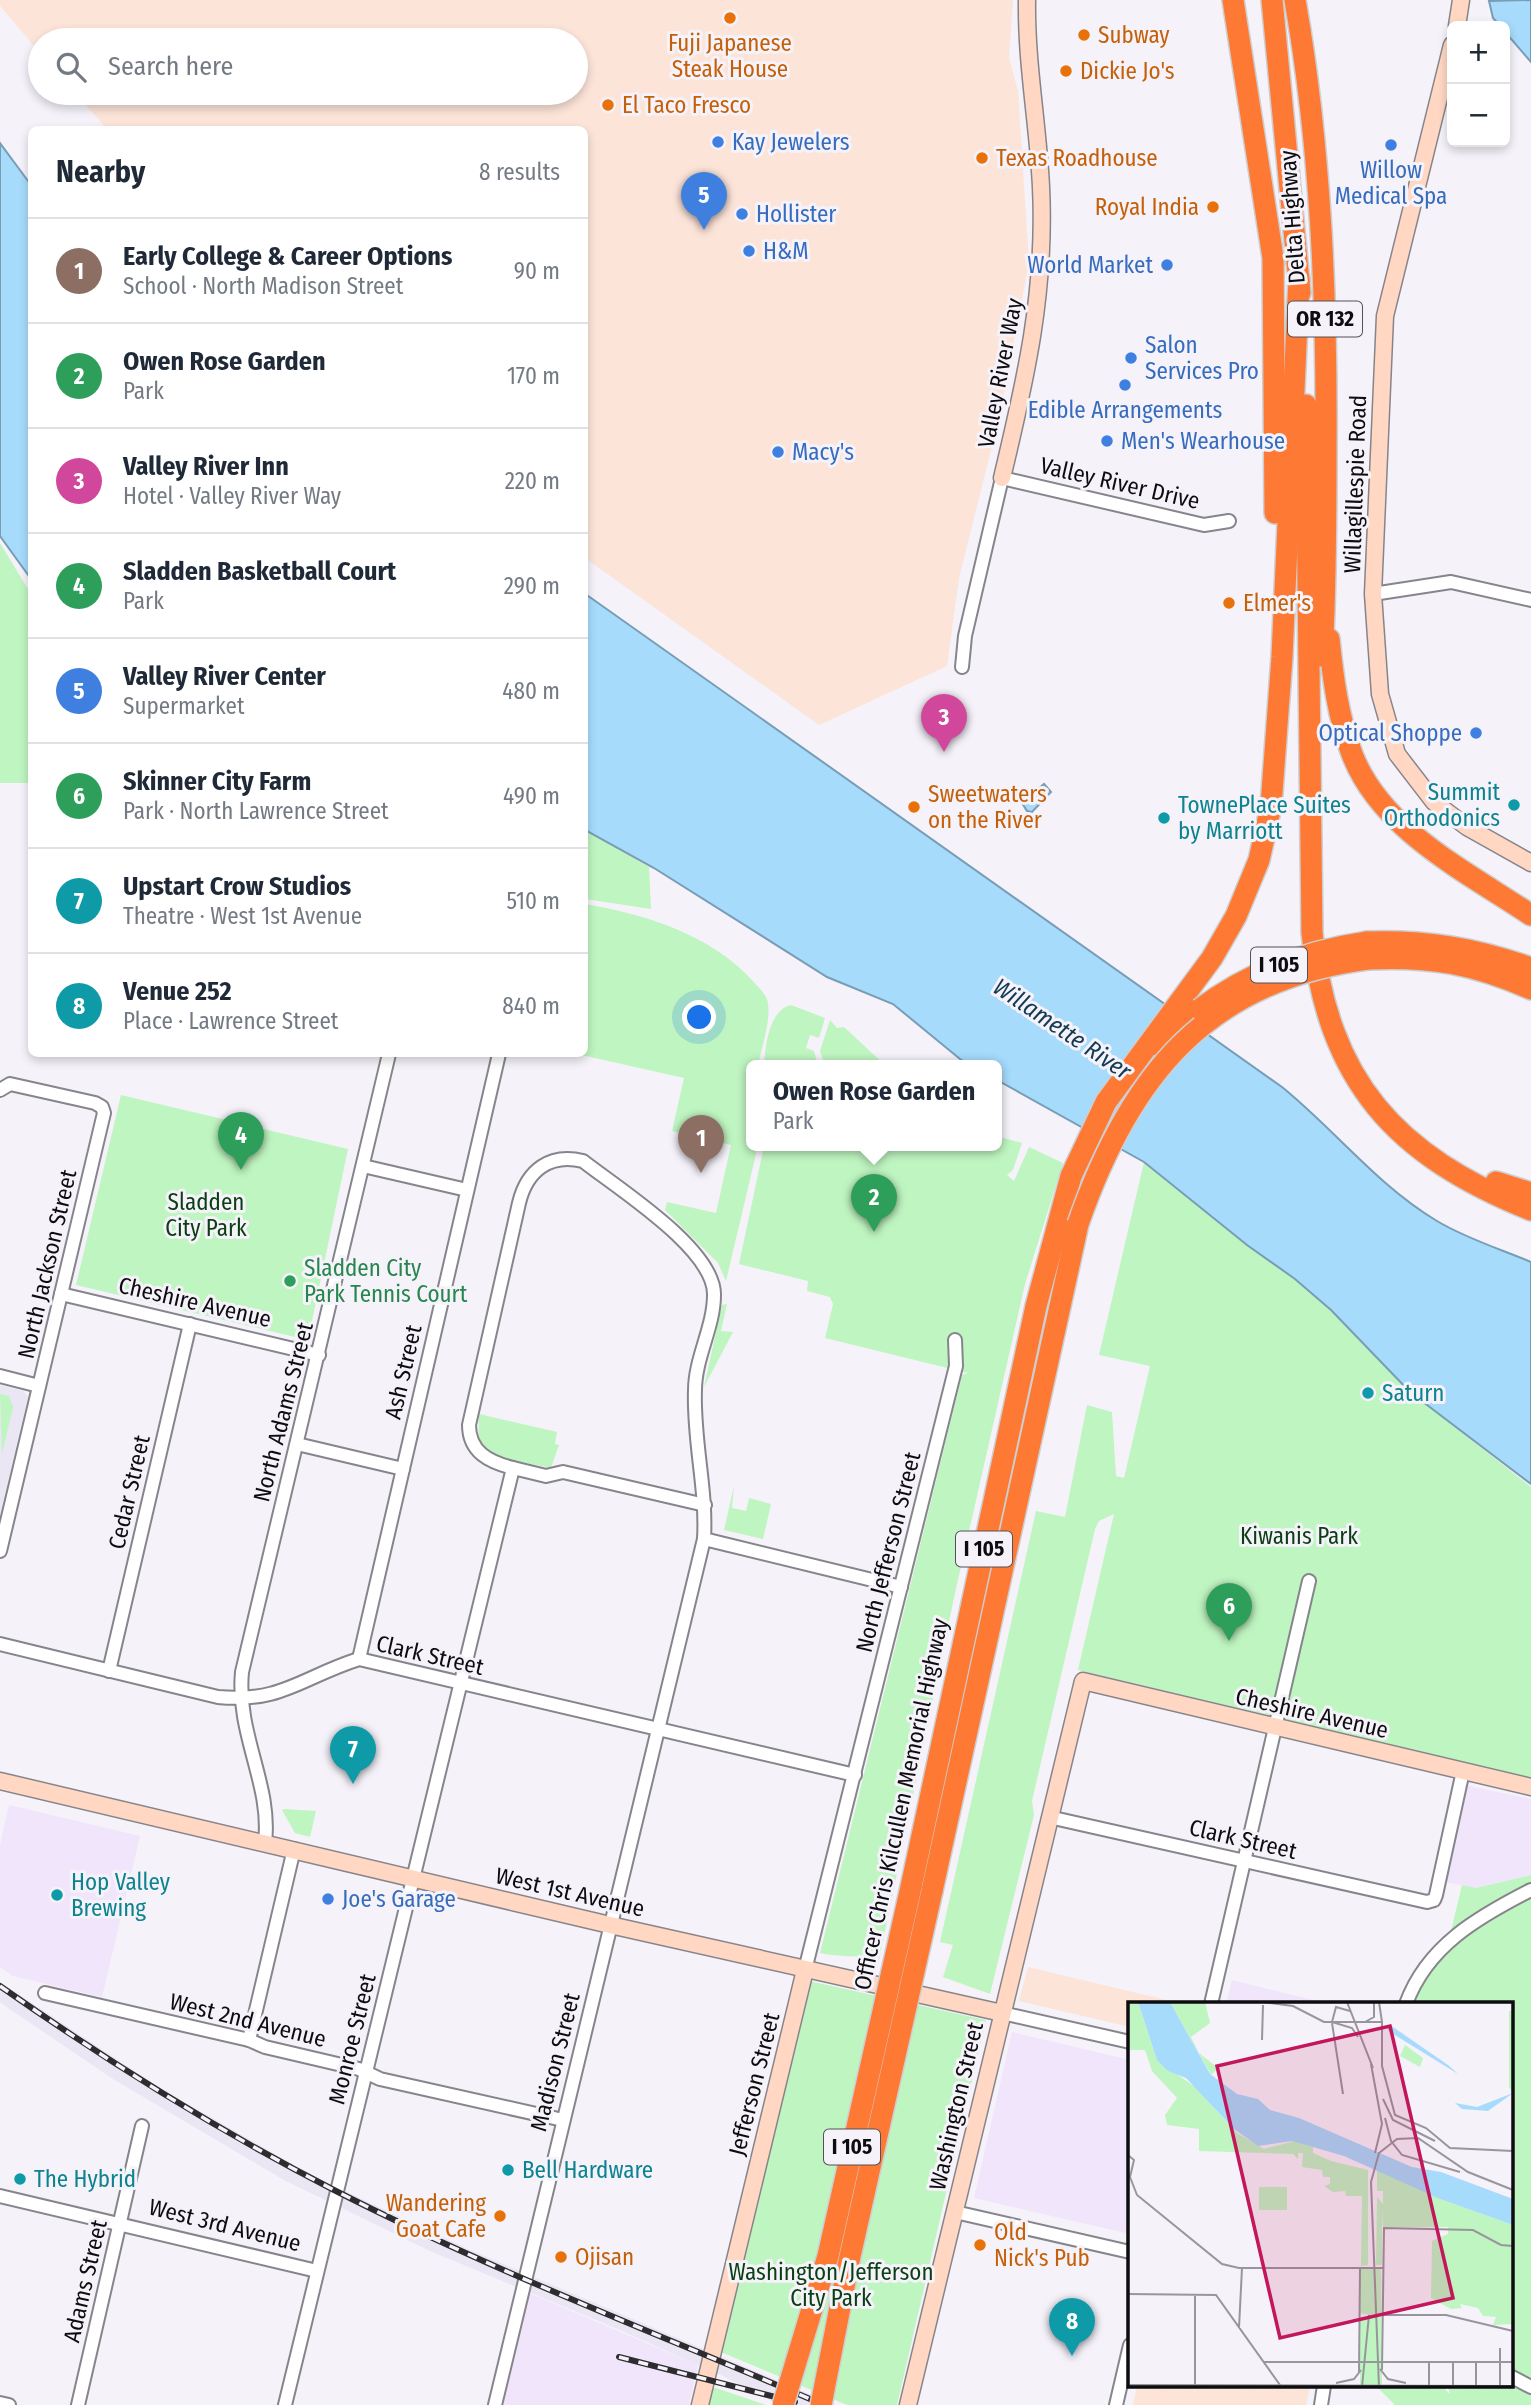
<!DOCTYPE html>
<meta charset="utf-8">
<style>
body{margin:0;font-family:"Fira Sans Condensed",sans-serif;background:#f6f6f7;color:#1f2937}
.controls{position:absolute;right:21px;top:21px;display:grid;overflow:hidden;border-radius:10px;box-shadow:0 4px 10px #0003}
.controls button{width:63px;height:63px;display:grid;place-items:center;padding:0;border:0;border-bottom:2px solid #e0e1e3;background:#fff;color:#1f2937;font:35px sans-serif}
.you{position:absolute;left:700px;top:1018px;width:24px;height:24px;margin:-18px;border:5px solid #fff;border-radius:50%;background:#1a73e8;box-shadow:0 0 0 10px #1a73e833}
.badge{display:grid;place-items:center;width:46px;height:46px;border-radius:50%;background:#2563eb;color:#fff;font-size:23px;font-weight:700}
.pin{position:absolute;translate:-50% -58px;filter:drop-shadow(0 2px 4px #0008)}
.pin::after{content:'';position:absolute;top:37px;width:24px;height:21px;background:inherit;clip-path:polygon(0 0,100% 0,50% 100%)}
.popup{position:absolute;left:746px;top:1060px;width:256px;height:91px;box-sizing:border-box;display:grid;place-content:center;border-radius:10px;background:#fff;filter:drop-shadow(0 2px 5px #0005);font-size:23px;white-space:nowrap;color:#747a83}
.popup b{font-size:26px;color:#1f2937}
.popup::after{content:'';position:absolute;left:50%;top:100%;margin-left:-14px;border:14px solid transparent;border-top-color:#fff}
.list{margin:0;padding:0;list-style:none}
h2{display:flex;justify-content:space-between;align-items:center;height:91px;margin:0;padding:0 28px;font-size:30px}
h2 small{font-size:23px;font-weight:400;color:#747a83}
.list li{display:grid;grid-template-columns:46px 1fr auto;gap:21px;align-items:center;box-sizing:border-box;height:105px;padding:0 28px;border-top:2px solid #e0e1e3}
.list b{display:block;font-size:26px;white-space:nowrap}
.list p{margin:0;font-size:23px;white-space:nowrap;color:#747a83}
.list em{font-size:23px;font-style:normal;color:#747a83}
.icon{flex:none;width:38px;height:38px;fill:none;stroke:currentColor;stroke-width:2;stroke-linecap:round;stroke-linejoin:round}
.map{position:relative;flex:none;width:1531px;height:2405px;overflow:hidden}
.search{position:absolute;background:#fff;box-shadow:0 4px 10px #0003;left:28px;top:28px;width:560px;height:77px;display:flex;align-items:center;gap:18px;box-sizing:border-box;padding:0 24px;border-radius:38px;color:#747a83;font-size:26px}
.panel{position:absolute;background:#fff;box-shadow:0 4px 10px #0003;left:28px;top:126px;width:560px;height:931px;border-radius:10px}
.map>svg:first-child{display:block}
.commercial{fill:#fce4d9}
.industrial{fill:#f0e5fa}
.built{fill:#eae6f4}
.green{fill:#bff5c1}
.water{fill:#a6dbfc;stroke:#789db5;stroke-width:2}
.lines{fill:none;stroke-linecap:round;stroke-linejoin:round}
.street-casing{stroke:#87858c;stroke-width:16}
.secondary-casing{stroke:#87858c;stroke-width:19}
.highway-casing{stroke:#cfcecf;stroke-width:24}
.street{stroke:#fff;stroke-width:12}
.secondary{stroke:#ffd7c2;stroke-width:16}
.highway{stroke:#fe7a34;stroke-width:21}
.rail-casing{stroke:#2d2c2f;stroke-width:6}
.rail{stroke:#f5f2fa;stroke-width:3.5;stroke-dasharray:10;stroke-linecap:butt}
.highway-bridge-casing{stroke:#cfcecf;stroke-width:24;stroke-linecap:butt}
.highway-bridge{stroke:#fe7a34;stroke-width:21}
.food-dot{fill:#e8710a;stroke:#f5f2fa;stroke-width:2.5}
.shop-dot{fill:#3f7fe0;stroke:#f5f2fa;stroke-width:2.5}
.culture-dot{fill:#0f9aa8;stroke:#f5f2fa;stroke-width:2.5}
.leisure-dot{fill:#2e9e5b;stroke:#f5f2fa;stroke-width:2.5}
.labels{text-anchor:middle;stroke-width:6;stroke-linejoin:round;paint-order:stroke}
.shield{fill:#f5f2fa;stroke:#535156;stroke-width:2}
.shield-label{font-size:21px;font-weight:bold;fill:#0d0c0f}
.food-label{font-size:23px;fill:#c56008;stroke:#f5f2fa;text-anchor:start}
.shop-label{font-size:23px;fill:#366cbe;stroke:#f5f2fa;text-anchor:start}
.street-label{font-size:23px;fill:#0d0c0f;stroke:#f5f2fa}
.culture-label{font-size:23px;fill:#0d838f;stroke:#f5f2fa;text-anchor:start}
.park-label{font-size:23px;fill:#0a3f13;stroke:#f5f2fa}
.leisure-label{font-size:23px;fill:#27864d;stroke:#f5f2fa;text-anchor:start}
.water-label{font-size:24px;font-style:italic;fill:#123b52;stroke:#f5f2fa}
.inset-road{fill:none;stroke:#98969c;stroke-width:2}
.view{fill:#c2185b;fill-opacity:0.15;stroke:#c2185b;stroke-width:3.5}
.inset-edge{fill:none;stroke:#0d0c0f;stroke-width:3.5}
</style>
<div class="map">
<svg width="1531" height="2405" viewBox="0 0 1531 2405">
<rect width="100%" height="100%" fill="#f5f2fa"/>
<g class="commercial">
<path d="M0,0H1013L1009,58L1018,91L1029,263L1000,414L959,578L947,666L819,725L585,558L584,130L107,129L75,93H576V40H40V53L0,6Z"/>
<path d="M1028,1967L1183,2004H1130V2027L1019,2001Z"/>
<path d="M1137,2386H1310L1306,2405H1133Z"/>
</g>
<g class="industrial">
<path d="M1465,1785L1531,1799V1875L1476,1888L1444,1882Z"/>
<path d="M9,1805L140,1836L102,1997L13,1976L0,1967V1845Z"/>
<path d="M1232,1980L1317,2001V2004H1226Z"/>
<path d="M1012,2032L1130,2060V2234L974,2198Z"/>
<path d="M524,2291L698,2365L689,2405H498Z"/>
</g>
<g class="built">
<path d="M0,1385L23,1391L28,1396L0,1514Z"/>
<path d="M0,1982L160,2088L313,2176L468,2249L835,2405H784L767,2399L723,2376L615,2328L430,2251L284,2180L113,2079L8,2008L0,2002Z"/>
</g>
<g class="green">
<path d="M0,543L31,594V783H0Z"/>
<path d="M584,829L649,867L651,909L585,899Z"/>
<path d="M585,904C644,914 710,934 752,980C756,985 763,991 766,997C774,1014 761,1048 758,1066H752V1146H756V1154L726,1281L718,1263L665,1210L667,1202L716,1213L731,1145L672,1131L684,1078L577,1054H584Z"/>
<path d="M791,1005L825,1018L819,1038L810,1035L806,1048L814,1051L818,1066L824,1063L820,1051L830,1020L837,1028L844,1027L886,1066H764C765,1046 769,1010 791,1005Z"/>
<path d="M121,1095L348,1149L308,1340L76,1285Z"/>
<path d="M997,1136L1022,1143L1013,1170L1007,1175L1014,1181L1029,1147L1063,1163L1025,1284L955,1593L879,1960C859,1954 840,1958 820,1953L962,1375L968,1373L825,1338L833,1304L830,1297L807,1291L808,1281L739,1264L764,1146H996Z"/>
<path d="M1144,1162L1247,1245L1295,1279L1331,1310L1410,1392L1531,1487V1778L1078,1670L1114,1514L1099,1521L1095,1529L1032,1801L1034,1815L990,1994L943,1977L953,1945L940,1942L1036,1511L1065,1517L1087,1405L1112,1412L1116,1476L1124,1478L1150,1366L1099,1355Z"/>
<path d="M727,1304L721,1331L733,1332L704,1387L722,1305Z"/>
<path d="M0,1394L9,1396L13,1407L2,1454Z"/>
<path d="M479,1414L557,1432L555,1444L559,1445L551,1468L497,1457L478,1441Z"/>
<path d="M734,1486L732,1508L746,1511L749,1498L771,1504L763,1539L724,1530Z"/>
<path d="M284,1809L316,1811L310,1837L295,1833L282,1810Z"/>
<path d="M1531,1875V2405H1395L1376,2386H1442L1450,2394L1448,2386H1512V2004H1411L1421,1984L1446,1952L1462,1885L1476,1888Z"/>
<path d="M809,1981L986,2020L897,2405H847L721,2352Z"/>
<path d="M713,2387L766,2405H709Z"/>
</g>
<g class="water">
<path d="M1531,0V62L1505,32V26H1500L1493,18L1489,1Z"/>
<path d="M0,143L31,185V579L0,536Z"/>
<path d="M584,593L1282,1087C1335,1130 1377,1185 1437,1221C1465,1238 1500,1249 1531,1262V1484L1410,1392L1331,1310L1295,1279L1247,1245L1144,1162L997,1080L996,1066H971L960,1059L893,1004L827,977L654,868L585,830Z"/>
<path d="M1044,784L1051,792L1032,812L1027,811L1019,798L1025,791L1031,795Z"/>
</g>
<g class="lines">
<defs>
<g id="street">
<path d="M1373,594L1451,582L1531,600"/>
<path d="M962,667L965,636L1002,478L1204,525L1229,521"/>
<path d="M0,1090L10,1084L95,1103L102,1107L104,1113L0,1551"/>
<path d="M363,1166L467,1190"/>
<path d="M61,1294L319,1355"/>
<path d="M0,1376L39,1386"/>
<path d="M297,1444L403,1469"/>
<path d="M513,1468L546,1476L563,1472L705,1505"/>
<path d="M704,1539L901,1587"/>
<path d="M0,1644L218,1697C282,1703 302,1677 359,1659L855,1775"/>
<path d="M359,1659L499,1054"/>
<path d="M109,1671L190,1324"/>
<path d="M1049,1817L1427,1902L1434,1900L1436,1895L1463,1771"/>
<path d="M265,1842C272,1785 236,1734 242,1672L389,1054"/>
<path d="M805,1970L956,1366L955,1340"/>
<path d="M45,1993L249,2040L265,2047L359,2069L380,2079L563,2120"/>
<path d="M1211,2004L1309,1581"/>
<path d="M1406,2004C1427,1946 1478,1917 1531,1890"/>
<path d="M1002,2013L1130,2042"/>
<path d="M249,2040L294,1849"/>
<path d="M0,2196L317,2271"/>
<path d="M955,2212L1130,2252"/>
<path d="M1512,2377L1531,2387"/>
<path d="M0,2403L9,2405"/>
<path d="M78,2405L142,2126"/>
<path d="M285,2405L513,1468C489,1462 469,1452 469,1425L519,1203C527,1170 550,1153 583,1161C617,1188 715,1249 714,1295C714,1327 695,1358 695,1390C693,1440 707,1489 704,1539L495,2405"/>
<path d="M1116,2405L1130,2345"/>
<path d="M1321,2405L1324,2386"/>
</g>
<g id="secondary">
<path d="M1457,26L1461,0"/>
<path d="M1452,45L1385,316L1373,594L1380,694L1397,754L1434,802L1467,827L1531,863"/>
<path d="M1002,478C1026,378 1046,291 1041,187C1038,124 1026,63 1027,0"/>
<path d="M0,1781L610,1925L1002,2013"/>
<path d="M700,2405L805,1970"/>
<path d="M908,2405L1083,1681L1531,1787"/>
</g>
<g id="highway">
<path d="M1233,0L1273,258L1275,513"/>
<path d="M1272,0L1300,293"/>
<path d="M1295,0C1321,148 1327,299 1326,449C1326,518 1326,587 1322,656"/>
<path d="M1306,405L1312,933C1328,1082 1395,1155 1531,1210"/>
<path d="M1329,639C1333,678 1338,717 1352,754C1381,830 1467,872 1531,915"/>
<path d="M1367,942C1425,940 1476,948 1531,968"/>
<path d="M1368,959C1431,956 1474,964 1531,989"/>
<path d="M1160,1046L1200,1009"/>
<path d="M1496,1182L1531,1193"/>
<path d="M911,1887L1036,1306L1071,1176L1106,1102L1212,958L1236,916L1259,860L1271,806L1282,657L1299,278"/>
<path d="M932,1891L1078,1224"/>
</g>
</defs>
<use href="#street" class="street-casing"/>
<use href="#secondary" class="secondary-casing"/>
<use href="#highway" class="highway-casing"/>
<use href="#street" class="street"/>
<use href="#secondary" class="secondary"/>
<use href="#highway" class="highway"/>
<defs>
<g id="rail">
<path d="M0,1986C107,2061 217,2130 334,2190C492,2271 661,2335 824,2405"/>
<path d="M619,2357L795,2402"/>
</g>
</defs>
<use href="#rail" class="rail-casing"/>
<use href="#rail" class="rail"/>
<defs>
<g id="highway-bridge">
<path d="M1200,1009C1249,972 1307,951 1367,942"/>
<path d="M1078,1224C1129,1077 1206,980 1368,959"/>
<path d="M783,2405L828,2256L911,1887"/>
<path d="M821,2405L849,2261L932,1891"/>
</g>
</defs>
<use href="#highway-bridge" class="highway-bridge-casing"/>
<use href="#highway-bridge" class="highway-bridge"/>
</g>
<g class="food-dot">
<circle cx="730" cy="18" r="7"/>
<circle cx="1084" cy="35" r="7"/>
<circle cx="1066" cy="71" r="7"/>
<circle cx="608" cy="105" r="7"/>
<circle cx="982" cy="158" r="7"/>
<circle cx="1213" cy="207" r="7"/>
<circle cx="1229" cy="603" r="7"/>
<circle cx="914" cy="807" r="7"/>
<circle cx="500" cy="2216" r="7"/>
<circle cx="980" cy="2245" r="7"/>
<circle cx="561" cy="2257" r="7"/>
</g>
<g class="shop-dot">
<circle cx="718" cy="142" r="7"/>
<circle cx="1391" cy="145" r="7"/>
<circle cx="742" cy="214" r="7"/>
<circle cx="749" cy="251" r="7"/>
<circle cx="1167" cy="265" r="7"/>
<circle cx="1131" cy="358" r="7"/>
<circle cx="1125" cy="385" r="7"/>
<circle cx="1107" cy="441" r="7"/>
<circle cx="778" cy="452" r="7"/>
<circle cx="1476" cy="733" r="7"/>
<circle cx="328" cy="1899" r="7"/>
</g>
<g class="culture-dot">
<circle cx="1514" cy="805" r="7"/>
<circle cx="1164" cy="818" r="7"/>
<circle cx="1368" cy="1393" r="7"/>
<circle cx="57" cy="1895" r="7"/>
<circle cx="508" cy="2170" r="7"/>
<circle cx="20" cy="2179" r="7"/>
</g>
<circle class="leisure-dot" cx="290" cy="1281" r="7"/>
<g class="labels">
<g class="shield">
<rect x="1288" y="301.5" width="74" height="35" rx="5"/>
<rect x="1251" y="947.5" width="56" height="35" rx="5"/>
<rect x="956" y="1531.5" width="56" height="35" rx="5"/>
<rect x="824" y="2129.5" width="56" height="35" rx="5"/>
</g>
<g class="shield-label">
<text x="1325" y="326">OR 132</text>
<text x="1279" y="972">I 105</text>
<text x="984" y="1556">I 105</text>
<text x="852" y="2154">I 105</text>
</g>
<g class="food-label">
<text x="1098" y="43">Subway</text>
<text x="730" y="51" text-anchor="middle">Fuji Japanese<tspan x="730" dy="26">Steak House</tspan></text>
<text x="1080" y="79">Dickie Jo's</text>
<text x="622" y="113">El Taco Fresco</text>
<text x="996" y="166">Texas Roadhouse</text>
<text x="1199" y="215" text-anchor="end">Royal India</text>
<text x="1243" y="611">Elmer's</text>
<text x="928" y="802">Sweetwaters<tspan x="928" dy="26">on the River</tspan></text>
<text x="486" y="2211" text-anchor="end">Wandering<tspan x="486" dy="26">Goat Cafe</tspan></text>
<text x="994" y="2240">Old<tspan x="994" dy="26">Nick's Pub</tspan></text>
<text x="575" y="2265">Ojisan</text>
</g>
<g class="shop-label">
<text x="732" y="150">Kay Jewelers</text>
<text x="1391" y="178" text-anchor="middle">Willow<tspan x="1391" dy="26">Medical Spa</tspan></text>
<text x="756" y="222">Hollister</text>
<text x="763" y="259">H&amp;M</text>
<text x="1153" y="273" text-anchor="end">World Market</text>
<text x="1145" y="353">Salon<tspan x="1145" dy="26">Services Pro</tspan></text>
<text x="1125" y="418" text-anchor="middle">Edible Arrangements</text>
<text x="1121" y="449">Men's Wearhouse</text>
<text x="792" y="460">Macy's</text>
<text x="1462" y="741" text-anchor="end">Optical Shoppe</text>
<text x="342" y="1907">Joe's Garage</text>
</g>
<g class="street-label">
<text transform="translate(1292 217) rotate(-94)" y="8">Delta Highway</text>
<text transform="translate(1000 373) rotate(-79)" y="8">Valley River Way</text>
<text transform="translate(1120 483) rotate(13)" y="8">Valley River Drive</text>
<text transform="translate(1355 484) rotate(-88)" y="8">Willagillespie Road</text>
<text transform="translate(47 1264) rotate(-77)" y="8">North Jackson Street</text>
<text transform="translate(195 1302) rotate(13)" y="8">Cheshire Avenue</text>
<text transform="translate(403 1372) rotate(-77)" y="8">Ash Street</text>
<text transform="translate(283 1412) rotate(-76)" y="8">North Adams Street</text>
<text transform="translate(129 1492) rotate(-77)" y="8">Cedar Street</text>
<text transform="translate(888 1552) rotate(-76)" y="8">North Jefferson Street</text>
<text transform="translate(430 1655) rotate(13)" y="8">Clark Street</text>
<text transform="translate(1312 1713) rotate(13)" y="8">Cheshire Avenue</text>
<text transform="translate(901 1804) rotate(-78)" y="8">Officer Chris Kilcullen Memorial Highway</text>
<text transform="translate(1243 1839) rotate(13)" y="8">Clark Street</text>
<text transform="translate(570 1892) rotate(13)" y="8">West 1st Avenue</text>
<text transform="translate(248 2020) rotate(14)" y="8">West 2nd Avenue</text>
<text transform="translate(352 2039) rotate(-76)" y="8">Monroe Street</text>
<text transform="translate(555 2062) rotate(-76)" y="8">Madison Street</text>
<text transform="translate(754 2084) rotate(-76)" y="8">Jefferson Street</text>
<text transform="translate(956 2106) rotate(-77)" y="8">Washington Street</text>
<text transform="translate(225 2225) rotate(14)" y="8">West 3rd Avenue</text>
<text transform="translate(85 2281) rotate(-77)" y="8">Adams Street</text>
</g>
<g class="culture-label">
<text x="1500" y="800" text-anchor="end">Summit<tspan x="1500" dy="26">Orthodonics</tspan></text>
<text x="1178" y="813">TownePlace Suites<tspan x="1178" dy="26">by Marriott</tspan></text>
<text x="1382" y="1401">Saturn</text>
<text x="71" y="1890">Hop Valley<tspan x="71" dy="26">Brewing</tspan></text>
<text x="522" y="2178">Bell Hardware</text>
<text x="34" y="2187">The Hybrid</text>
</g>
<g class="park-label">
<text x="206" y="1210">Sladden<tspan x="206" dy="26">City Park</tspan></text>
<text x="1299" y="1544">Kiwanis Park</text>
<text x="831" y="2280">Washington/Jefferson<tspan x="831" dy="26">City Park</tspan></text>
</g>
<g class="leisure-label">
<text x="304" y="1276">Sladden City<tspan x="304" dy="26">Park Tennis Court</tspan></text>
</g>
<g class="water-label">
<text transform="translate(1062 1029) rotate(34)" y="8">Willamette River</text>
</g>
</g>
<g transform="translate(1128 2002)">
<rect width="385" height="385" fill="#f5f2fa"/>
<path d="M0,0H10L29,58L67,85L109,131L136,147L166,139L185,145V151L203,159L240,168V263L233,264L234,194H218L217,189L205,190L196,184L202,182V175H195L194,168L174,165L175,151H170V157L165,152L71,149V127L39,123L37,113L49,96L24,69L17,48H0ZM42,0H77L82,21L63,35L71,51L90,66L83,73ZM381,9H385V91L381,85ZM277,43L295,56L292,65L272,54ZM249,166L312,197L385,223V322L365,323L368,315L355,314L350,306L332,302L334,306L323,307L303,296L304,239L320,232V225H255L254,207V263H248L249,195L255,202V189H249ZM131,185H159V208H131ZM232,267H253L254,385H232V316L251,315L232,311Z" fill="#bff5c1"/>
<path d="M10,0H42L82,72L109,92L130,97L142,108L171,116L284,165L313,170L385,197V223L312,197L216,154L164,139L130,144L106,127L58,76L40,69L29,58ZM262,23L320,63L330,72L262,30L258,25ZM385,91L360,109L334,107L327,101L349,105Z" fill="#a6dbfc"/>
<path class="inset-road" d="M135,0L165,4L196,20H254L251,0M219,0L245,66M204,20L224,26L230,35M204,20L208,5L222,9M237,20L246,15V0M254,20V64L267,113L298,126L322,146L385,149M204,21L215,92M134,38L135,3M243,62L254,122L247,151M255,97L265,118L307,139M257,116L263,139L274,153L332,170M0,153L6,158L2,175L9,193L94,262L111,266H255M0,292L88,293L152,383M67,293V385M255,313H318L385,329M111,326L114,266M135,360H385M348,360V384M252,367L260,377L278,381M254,368L256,226L345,228L373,243L385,244M231,370L232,266M208,381L226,377L233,368M0,383L385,384M301,384V360M325,384V360M372,384V346M234,385L241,313M251,385L243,180L251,151L269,137L290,136L340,170L385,188"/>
<path class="view" d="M262,24L325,296L152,336L89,64Z"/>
<rect width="385" height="385" class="inset-edge"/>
</g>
</svg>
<div class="controls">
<button>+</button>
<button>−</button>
</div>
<div class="you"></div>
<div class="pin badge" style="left:701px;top:1173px;background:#8d6e63">1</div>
<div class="pin badge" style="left:874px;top:1232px;background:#2e9e5b">2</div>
<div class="popup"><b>Owen Rose Garden</b>Park</div>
<div class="pin badge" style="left:944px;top:752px;background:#d1479c">3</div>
<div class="pin badge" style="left:241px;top:1170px;background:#2e9e5b">4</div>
<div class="pin badge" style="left:704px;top:230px;background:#3f7fe0">5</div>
<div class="pin badge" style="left:1229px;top:1641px;background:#2e9e5b">6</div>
<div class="pin badge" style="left:353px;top:1784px;background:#0f9aa8">7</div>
<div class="pin badge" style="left:1072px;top:2356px;background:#0f9aa8">8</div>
<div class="search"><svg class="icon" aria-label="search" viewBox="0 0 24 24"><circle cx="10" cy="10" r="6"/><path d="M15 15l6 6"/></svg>Search here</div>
<section class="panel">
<h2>Nearby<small>8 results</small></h2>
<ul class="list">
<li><span class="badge" style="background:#8d6e63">1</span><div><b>Early College &amp; Career Options</b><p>School · North Madison Street</p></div><em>90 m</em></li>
<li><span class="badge" style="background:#2e9e5b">2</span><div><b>Owen Rose Garden</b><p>Park</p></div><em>170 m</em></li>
<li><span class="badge" style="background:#d1479c">3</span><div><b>Valley River Inn</b><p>Hotel · Valley River Way</p></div><em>220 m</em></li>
<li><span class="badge" style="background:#2e9e5b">4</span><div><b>Sladden Basketball Court</b><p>Park</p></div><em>290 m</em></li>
<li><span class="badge" style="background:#3f7fe0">5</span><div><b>Valley River Center</b><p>Supermarket</p></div><em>480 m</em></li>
<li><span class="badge" style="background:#2e9e5b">6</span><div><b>Skinner City Farm</b><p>Park · North Lawrence Street</p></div><em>490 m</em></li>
<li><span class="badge" style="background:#0f9aa8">7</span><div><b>Upstart Crow Studios</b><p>Theatre · West 1st Avenue</p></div><em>510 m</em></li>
<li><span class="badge" style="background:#0f9aa8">8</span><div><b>Venue 252</b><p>Place · Lawrence Street</p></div><em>840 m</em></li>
</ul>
</section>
</div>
